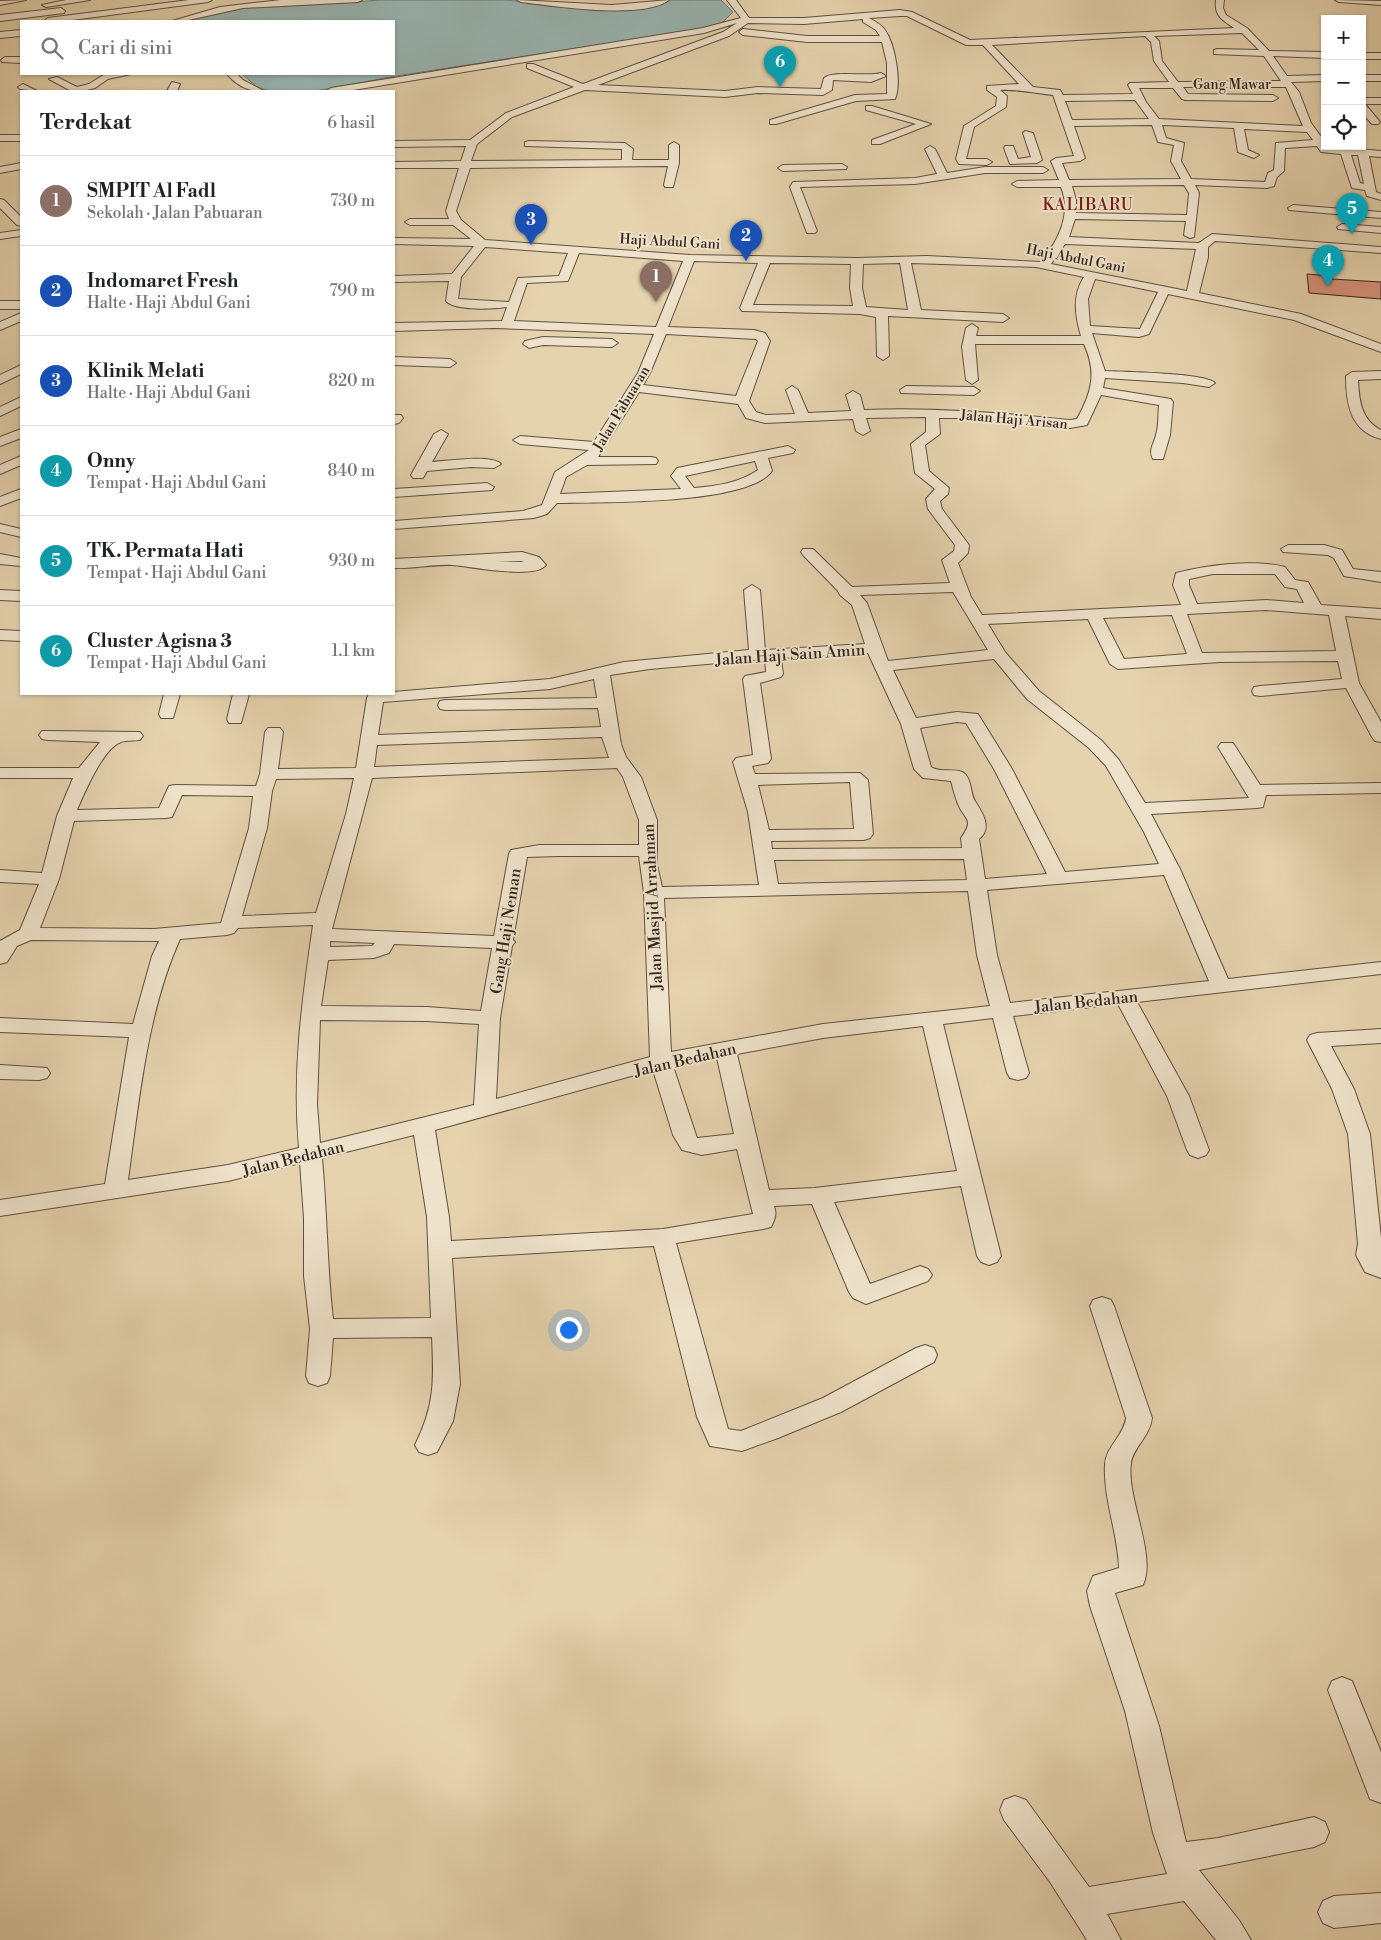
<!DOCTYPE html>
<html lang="id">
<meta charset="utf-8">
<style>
body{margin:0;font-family:"Libre Bodoni",serif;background:#f6f6f6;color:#202124}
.controls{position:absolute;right:15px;top:15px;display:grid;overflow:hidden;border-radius:0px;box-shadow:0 1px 4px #0004}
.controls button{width:45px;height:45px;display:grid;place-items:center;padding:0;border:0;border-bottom:1px solid #e0e0e0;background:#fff;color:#202124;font:25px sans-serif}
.you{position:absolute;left:568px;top:1329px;width:18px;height:18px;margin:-12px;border:4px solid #fff;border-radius:50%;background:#1a73e8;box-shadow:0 0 0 8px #1a73e833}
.badge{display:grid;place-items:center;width:32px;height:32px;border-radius:50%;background:#ea580c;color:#fff;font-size:16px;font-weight:700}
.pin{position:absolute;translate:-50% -41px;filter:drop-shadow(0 1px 2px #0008)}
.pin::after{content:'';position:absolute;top:26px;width:18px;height:15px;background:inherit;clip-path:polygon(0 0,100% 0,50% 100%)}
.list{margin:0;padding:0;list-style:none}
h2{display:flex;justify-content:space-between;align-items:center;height:65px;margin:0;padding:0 20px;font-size:21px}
h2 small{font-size:16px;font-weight:400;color:#757577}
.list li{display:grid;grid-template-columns:32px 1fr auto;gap:15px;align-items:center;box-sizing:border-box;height:90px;padding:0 20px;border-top:1px solid #e0e0e0}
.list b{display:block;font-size:19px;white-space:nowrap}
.list p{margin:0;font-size:16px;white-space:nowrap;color:#757577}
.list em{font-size:16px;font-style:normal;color:#757577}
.icon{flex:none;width:28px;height:28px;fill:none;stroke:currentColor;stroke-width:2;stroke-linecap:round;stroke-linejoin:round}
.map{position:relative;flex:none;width:1381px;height:1940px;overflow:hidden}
.search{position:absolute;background:#fff;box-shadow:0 1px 4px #0004;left:20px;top:20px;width:375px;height:55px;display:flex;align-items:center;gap:12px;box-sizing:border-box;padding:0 18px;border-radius:0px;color:#757577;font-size:19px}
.panel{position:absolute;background:#fff;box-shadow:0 1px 4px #0004;left:20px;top:90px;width:375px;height:605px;border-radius:0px}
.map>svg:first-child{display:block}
.water{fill:#99b6b3;stroke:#717c77}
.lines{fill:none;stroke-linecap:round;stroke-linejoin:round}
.stream{stroke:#717c77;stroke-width:3}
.building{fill:#d7917b;stroke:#34251d}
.street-casing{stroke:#605041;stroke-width:2}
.street{fill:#eee2ca;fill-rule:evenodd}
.labels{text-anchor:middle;stroke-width:4;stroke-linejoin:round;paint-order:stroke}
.far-street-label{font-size:14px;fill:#34251d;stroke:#eee2ca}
.far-quarter-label{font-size:16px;letter-spacing:1px;fill:#7a1f14;stroke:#eee2ca}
.street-label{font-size:16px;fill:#34251d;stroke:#eee2ca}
</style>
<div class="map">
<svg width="1381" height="1940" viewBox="0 0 1381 1940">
<rect width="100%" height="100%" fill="#e5d3ae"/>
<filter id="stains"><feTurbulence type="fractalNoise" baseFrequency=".004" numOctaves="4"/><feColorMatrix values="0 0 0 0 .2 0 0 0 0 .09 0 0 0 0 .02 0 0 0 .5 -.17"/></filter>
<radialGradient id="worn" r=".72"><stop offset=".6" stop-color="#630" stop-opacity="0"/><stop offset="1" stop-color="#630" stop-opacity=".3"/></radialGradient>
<path class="water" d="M380,0H505L577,6L648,5L669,0H721L733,12L723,22L708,28L402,75L316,91H270L257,87L242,74H394V21H178C242,0 314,6 380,0Z"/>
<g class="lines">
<path class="stream" d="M1371,0L1381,1"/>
</g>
<path class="building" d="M1307,274L1331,276L1332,279L1381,282V299L1309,293Z"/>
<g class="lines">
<defs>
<g id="street">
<path d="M26,0L0,5V1Z"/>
<path d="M66,0H90L46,7L42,5Z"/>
<path d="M189,0H212L208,2L65,21H44L48,18Z"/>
<path d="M281,0H362L358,2L243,8L184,21H172L220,7Z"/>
<path d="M517,0L612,5L669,0C643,20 554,6 521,2Z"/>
<path d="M727,0H736L749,18H804L900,10L912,12L970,40L1234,28C1222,20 1214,16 1216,0H1224L1223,8L1226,15L1247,28L1269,51L1325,52V58L1273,56L1287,76L1325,75V81L1291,82L1299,92L1311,123L1325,142V146L1381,151V157L1369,156L1376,192L1381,194V200L1367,196L1365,190L1352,188L1341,154L1321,152L1317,146L1285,148L1284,171L1277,177L1274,186L1267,188L1195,185L1199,193L1194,237L1190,238L1184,235L1186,221L1075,219L1069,237L1199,243L1212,234L1381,247V253L1215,241L1208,247V257L1199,293L1301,314L1381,344V352L1294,320L1168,294L1149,334L1139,337L1092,333L1105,371C1123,372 1207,373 1215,383L1209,387L1183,383L1105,378L1103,388L1171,399L1173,402L1170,435L1163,459H1153C1148,450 1154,444 1156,435C1159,426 1158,414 1159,405L1101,395L1087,425L1070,428L977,418H939L940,434L925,445L929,471L949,488L948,494L940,501L942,509L969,545L968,553L958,563L971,597L982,615L1181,605L1173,585L1176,573C1208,565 1252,559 1285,567L1295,580L1308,582L1321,605L1381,609V619L1345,616L1359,683L1381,722V742L1375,741L1372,737L1346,688L1260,696L1254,695L1252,691L1254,687L1260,686L1342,679L1338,661L1220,662L1118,669L1110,664L1088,619L988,624L1005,652L1039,691L1101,740L1119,760L1145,803L1249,798L1218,747L1221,743H1233L1260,785L1381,783V793L1266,795L1263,807L1257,808L1151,814L1180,869L1228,979L1381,962V974L1137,1002L1189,1096L1209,1150L1206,1155L1198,1158L1190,1155L1187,1150L1167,1096L1118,1004L1013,1016L1029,1073L1026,1078L1018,1080L1010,1078L1007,1073L993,1018L943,1024L1001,1256L997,1262L989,1265L981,1262L977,1256L961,1186L834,1202L870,1284L920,1266L928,1269L932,1275L928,1281L866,1304L853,1298L849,1292L812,1204L774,1206C777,1214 775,1219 771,1227L763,1229L676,1243L728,1429L741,1431L823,1398L916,1348L925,1345L934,1348L937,1355L934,1362L841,1412L778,1438L742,1451L710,1446L697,1417L654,1246L452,1258L460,1384L453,1421L437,1452L428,1455L419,1452L415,1445C435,1405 434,1380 432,1337L333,1338L330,1376L327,1383L318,1386L309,1383L306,1376L310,1329L304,1276V1218L300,1163L228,1181L0,1216V1200L105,1184L129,1037L0,1032V1018L133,1024L152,956L159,941L31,940L17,946L7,962L0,964V941L20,930L39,884L0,882V870L42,873L57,816L73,778H0V768H79L100,742L48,740L42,739L39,735L42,731L140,732L143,736L140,740C134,741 126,740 121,742C103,748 84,794 77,810L159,808L169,786L175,785L256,786L260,774L265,732L268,728H280L283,732L278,769L356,768L367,698L369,694L550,679L624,662L749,650L744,590L752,585L760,590L765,650L865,644L852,605L840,595L838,591L803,555L801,552L803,549H813L852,587L950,583L942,560L954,551L955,545L928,509L926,499L935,489L915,473L911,444L926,432V417L866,418L870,431L863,435L856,431L853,419L765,423L746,418L738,404L639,392L598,457H651L656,458L658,461L656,464L587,465L566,477L560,494L681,489L671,476L677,468L788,446L795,450L793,453L768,458L772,471C748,505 600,502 557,503L547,514L534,518L394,529V521L523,511L542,505L555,472L589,450L520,444L513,440L520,436L594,442L638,373L654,334L494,328L394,331V323L502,321L507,307C494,309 455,311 446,301L449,281L394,282V276L452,274L474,246L394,244V238L471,239L453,225H410L405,222L410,219H449L446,211L459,168H394V162L461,161L466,146L394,147V141L470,140L506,113L574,87L527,68V64H533L583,84L723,32L737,23L704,33L347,91H326L331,88L703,28L741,18ZM900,16H907L966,45H983L1019,84L987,86V90L997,97L996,106L964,126L956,159L959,164L987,165L992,162L987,159H966L974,127L1006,107L1007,96L1000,90C1019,89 1034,93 1053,95L1074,156L1056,158L1051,161L1059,180L1017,181L1012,184L1017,187H1061C1072,214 1058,241 1041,262L927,256L857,258L690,255L485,240L461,220L456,211L470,168L668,166L664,185L665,187H673L679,163V145L674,142L669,145V160H632L633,149L625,143L529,141L525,142V146L622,149V160L471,161L477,144L512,117L585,90L725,97L758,93L823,95L832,90L833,80L871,82L886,76L881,73C867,77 833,70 824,78L821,89L758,87L725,91L598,85L729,36L748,23L804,24L863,19V22L876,30L880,36H807L743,29L739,32L743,35L807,42H882L887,63V94L855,95L770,120V124H776L856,101L895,99C902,83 895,44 885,30C881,24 874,21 869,18ZM1242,33L1259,50L1217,49L1214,50V54L1264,56L1281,81L1178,82L1162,61L1159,41L1154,36ZM1145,36L1151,42L1154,61L1169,82L1130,83L1128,85L1133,94L1063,95L1060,90L1033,87L992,45ZM1183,87H1286L1303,126L1159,119L1146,102L1139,88H1173L1182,99L1185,100L1273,101L1278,98L1273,95L1188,94ZM1135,100L1149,119L1072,120L1065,101ZM1152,125L1158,142L1174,145L1171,161L1181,179L1069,180L1062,163L1080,161L1085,158L1074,126ZM1162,125L1234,128L1238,152L1254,158L1259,155L1248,150L1244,129L1307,132L1313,140L1276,143L1274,170L1268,173L1265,182L1191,179L1181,161L1184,143L1166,138ZM1351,155H1358L1364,184L1360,183ZM1184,185L1189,193L1187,215L1076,213V200L1072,186ZM1065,244L1196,249L1187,291L1051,264ZM485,247L568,253L559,276L518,278L509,302L458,299L461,277ZM579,253L683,261L656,327L514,321L527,283L568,281ZM694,261L758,263L740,308L742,311L860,314L876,317L877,356L883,360L889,356L888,316L1003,322L1009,318L1003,314L921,310L911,263L1036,267L1084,277C1072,295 1075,316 1081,336H976L978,328L972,324L966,328L962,347L966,380L972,384L978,380L975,344H1084C1097,373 1092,392 1077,419L1070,420C1001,413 933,407 864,410L860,395L853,391L846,395L851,411L808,413L798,390L792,386L786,390L795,414L766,415L756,412L749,401L770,341L765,333L754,330L668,327ZM770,263L851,264L850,288L853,306L753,305ZM900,263L908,310L866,307L862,288L863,264ZM1095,279L1158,292L1140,329L1090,326L1088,299ZM666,334L756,339L758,341L736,396L643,385L650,373ZM755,461L758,470C739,483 716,486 694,488L685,476ZM1213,574H1275L1285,587L1297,589L1304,603L1266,600L1197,604L1189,585V579ZM953,592L988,650L888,661L867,603L860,595ZM1266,610L1329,615L1336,651L1202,653L1187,614ZM1172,615L1187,654L1124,659L1103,618ZM868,653L901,724L914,769L923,778L951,781C953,788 955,797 958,804C965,821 975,818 961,838L962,848L772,849L771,841L864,840L870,838L873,834L868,780L860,773L755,774L752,766L768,763L771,759L760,683L781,677L783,674L781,658ZM765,659L766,672L745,676L743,679L753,755L736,758L733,762L748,812L759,885L662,887L657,865V820L641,777L626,757L621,744L610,675L650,669ZM994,659L1027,699L1089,748L1106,766L1144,832L1159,864L1065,872L1012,769L978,714L957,712L916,718L893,670ZM594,679L597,698L446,700L440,701L438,705L440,709L446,710L598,708L601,727L378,735L383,702L550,689ZM957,722L966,723L994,769L1047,874L985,879L979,839C993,828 982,812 975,801C970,793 972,777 962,772C953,768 940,773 931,767L920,728ZM602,737L609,758L374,767L377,745ZM617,768L623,777L639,820V845H539L511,850L509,854L494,936L332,929L372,778ZM354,778L346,814L316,913L242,916L267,828L272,791L276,779ZM850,782L854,829L769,830L758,785ZM182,795L253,796L249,828L221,923L154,929L40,928L59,879L74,821L166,818L172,817ZM558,856H639L644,893L650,1057L496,1099L500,1018L512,946L515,942L513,940L527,857ZM964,859L967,880L778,884L774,860ZM1164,875L1209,981L1010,1003L997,955L987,890ZM968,891L977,955L990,1006L823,1024L671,1052L664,898ZM313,925C302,1001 292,1071 299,1148L228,1165L128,1180C139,1101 147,1012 180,939L227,935L234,933L238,928ZM330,941L375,943L372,946L330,947ZM394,944L492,948L481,1011L427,1007L321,1006L328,960L374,958L389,953ZM320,1020L427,1021L479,1024L474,1105L320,1143L317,1104ZM923,1026L957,1171L815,1188L769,1190L737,1054L823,1038ZM717,1058L734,1134L697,1138L673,1066ZM653,1070L673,1135L682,1150L702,1155L737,1149L753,1214L663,1229L451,1241L449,1217L435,1130ZM414,1135L427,1217L431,1318L333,1319C327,1266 327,1212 322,1158Z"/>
<path d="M1335,0L1381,1V5L1339,2Z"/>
<path d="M61,8L65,11L64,13L0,21V15Z"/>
<path d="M21,30V36L0,38V32Z"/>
<rect x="1362" y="53" width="19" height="6"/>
<path d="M5,57H21V63L2,62L1,60Z"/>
<path d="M105,74H131L108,79L95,88L83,91H71L49,79L57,77L77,87L89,84Z"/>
<path d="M227,74H237L243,80L264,91C249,92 237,86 227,74Z"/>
<rect x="1362" y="75" width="19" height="6"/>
<path d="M172,82L180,84L177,91H167Z"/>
<path d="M23,84L37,91L20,89L18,87Z"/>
<path d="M1362,98H1381V104H1365L1380,122L1378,124H1372L1362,113Z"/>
<path d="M866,106H872L931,124L880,144H872V140L916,124L866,110Z"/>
<path d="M1025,131L1033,133L1042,160L1037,163L1010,164L1004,148L1005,146H1013L1018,159L1031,157L1023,133Z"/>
<rect x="0" y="135" width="21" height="6"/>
<path d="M930,146L935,149L947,173L985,167H1043L1048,170L1043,173H985L915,184L800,187L817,231L815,233H807L790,187L793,182L915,178L937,174L925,149Z"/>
<path d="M21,163V169L0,173V167Z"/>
<path d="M842,164L847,167L846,169L783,171L778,168L783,165Z"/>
<path d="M0,199L4,200L21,217V226L17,225L0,208Z"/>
<path d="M1293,205L1381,212V218L1289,210L1288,208Z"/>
<path d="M1342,224L1381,227V233L1338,229L1337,227Z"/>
<path d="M21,230V236L0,239V233Z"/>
<rect x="0" y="301" width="21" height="8"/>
<path d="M21,313V321L0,330V322Z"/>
<path d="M543,337L612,339L618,343L612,347L543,345L529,348L523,344L525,341Z"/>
<path d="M394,357L450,359L456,363L450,367L394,365Z"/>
<path d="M21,365V374L0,384V375Z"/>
<path d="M1381,371V379L1358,380C1359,400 1361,420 1381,430V439C1350,431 1346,403 1346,376L1352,372Z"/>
<path d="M906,386L974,387L980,391L974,395L901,393L900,390Z"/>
<path d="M21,397V406L0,416V407Z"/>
<path d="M394,415H401L403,418L399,423L394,424Z"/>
<path d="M21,429V438L0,446V437Z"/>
<path d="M441,430L448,434L432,462C446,461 492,454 501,464L494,468L471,467L427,471L423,478H413L411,475L434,434Z"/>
<path d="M21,456V465L0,474V465Z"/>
<path d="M487,483L494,487L492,490L394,497V489Z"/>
<path d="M21,489V498L0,506V497Z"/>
<path d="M0,524L21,529V537L0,532Z"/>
<path d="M1288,545H1324L1342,550L1353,569L1381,572V582L1344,576L1334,558L1328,555L1283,552L1281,549Z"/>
<path d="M522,552L539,557L546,565C535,580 469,566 452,565C432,564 413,569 394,568V559ZM521,561L524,562H497Z"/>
<path d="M0,554L21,558V566L0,564Z"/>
<path d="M0,590L21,591V601L0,600Z"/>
<path d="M0,630L21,631V641L0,640Z"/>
<path d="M164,694H180L173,718H161L159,714Z"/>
<path d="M233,694H249L241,723H229L227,719Z"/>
<path d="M1381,1029V1043L1331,1046L1354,1089L1370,1134L1381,1238V1278L1365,1272L1356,1255L1358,1244L1348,1134L1332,1089L1307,1040L1310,1035L1317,1033Z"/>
<path d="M0,1065L47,1068L50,1073L47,1078L39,1080L0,1079Z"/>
<path d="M1102,1297L1111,1300L1114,1306L1152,1418C1150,1436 1133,1448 1131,1463C1126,1498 1157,1555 1143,1585L1115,1593L1159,1726L1186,1842L1218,1838L1314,1817L1325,1822L1329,1832L1325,1842L1314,1847L1199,1870L1239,1920L1251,1940H1216L1184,1901L1107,1914L1121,1940H1087L1050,1882L1004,1820L1000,1810L1004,1800L1015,1796L1026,1800L1089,1887L1167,1874L1153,1833L1125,1711L1090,1606L1087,1591L1093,1576L1119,1568C1118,1533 1103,1499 1105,1464C1106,1447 1124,1435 1126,1418L1090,1306L1093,1300Z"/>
<path d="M1342,1677L1352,1681L1381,1752V1803L1370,1799L1328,1690L1332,1681Z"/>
<path d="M1381,1893V1923L1334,1928L1323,1923L1318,1912L1323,1901L1334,1896Z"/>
</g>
</defs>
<use href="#street" class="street-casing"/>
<use href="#street" class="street"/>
</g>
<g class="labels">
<g class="far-street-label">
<text x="1232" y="89">Gang Mawar</text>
<text transform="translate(670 241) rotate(3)" y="5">Haji Abdul Gani</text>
<text transform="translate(1076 258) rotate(11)" y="5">Haji Abdul Gani</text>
<text transform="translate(621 408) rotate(-59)" y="5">Jalan Pabuaran</text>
<text transform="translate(1014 419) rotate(5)" y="5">Jalan Haji Arisan</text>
</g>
<g class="far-quarter-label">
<text x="1088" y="210">KALIBARU</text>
</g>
<g class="street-label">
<text transform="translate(790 654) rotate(-4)" y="6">Jalan Haji Sain Amin</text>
<text transform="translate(652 907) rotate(-93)" y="6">Jalan Masjid Arrahman</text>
<text transform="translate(505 931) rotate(-81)" y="6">Gang Haji Neman</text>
<text transform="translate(1086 1001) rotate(-6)" y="6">Jalan Bedahan</text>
<text transform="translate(685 1059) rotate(-13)" y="6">Jalan Bedahan</text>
<text transform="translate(293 1158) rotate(-14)" y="6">Jalan Bedahan</text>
</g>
</g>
<rect width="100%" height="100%" filter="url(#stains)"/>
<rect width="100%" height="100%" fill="url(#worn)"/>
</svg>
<div class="controls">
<button>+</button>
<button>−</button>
<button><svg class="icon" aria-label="locate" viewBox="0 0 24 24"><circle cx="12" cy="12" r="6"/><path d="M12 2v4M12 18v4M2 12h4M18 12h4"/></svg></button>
</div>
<div class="you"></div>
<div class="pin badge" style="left:656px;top:302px;background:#8d6e63">1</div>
<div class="pin badge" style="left:746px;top:261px;background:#1a4fb4">2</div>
<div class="pin badge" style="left:531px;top:245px;background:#1a4fb4">3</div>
<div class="pin badge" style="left:1328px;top:286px;background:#0f9aa8">4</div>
<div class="pin badge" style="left:1352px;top:234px;background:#0f9aa8">5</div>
<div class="pin badge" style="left:780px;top:87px;background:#0f9aa8">6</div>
<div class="search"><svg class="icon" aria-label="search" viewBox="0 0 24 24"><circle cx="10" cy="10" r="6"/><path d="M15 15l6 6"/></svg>Cari di sini</div>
<section class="panel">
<h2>Terdekat<small>6 hasil</small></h2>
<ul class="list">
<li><span class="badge" style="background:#8d6e63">1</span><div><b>SMPIT Al Fadl</b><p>Sekolah · Jalan Pabuaran</p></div><em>730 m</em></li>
<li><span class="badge" style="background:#1a4fb4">2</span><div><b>Indomaret Fresh</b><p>Halte · Haji Abdul Gani</p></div><em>790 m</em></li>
<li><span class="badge" style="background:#1a4fb4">3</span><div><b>Klinik Melati</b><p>Halte · Haji Abdul Gani</p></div><em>820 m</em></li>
<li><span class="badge" style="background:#0f9aa8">4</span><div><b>Onny</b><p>Tempat · Haji Abdul Gani</p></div><em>840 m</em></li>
<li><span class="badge" style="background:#0f9aa8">5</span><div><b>TK. Permata Hati</b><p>Tempat · Haji Abdul Gani</p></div><em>930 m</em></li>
<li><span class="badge" style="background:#0f9aa8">6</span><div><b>Cluster Agisna 3</b><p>Tempat · Haji Abdul Gani</p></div><em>1.1 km</em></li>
</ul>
</section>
</div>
